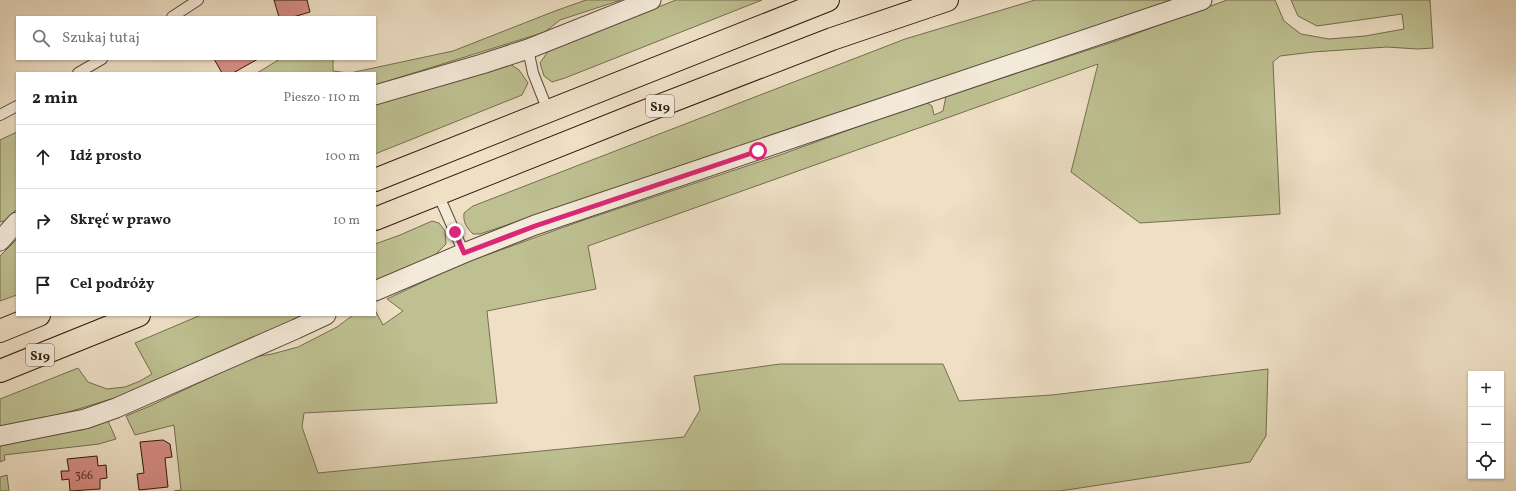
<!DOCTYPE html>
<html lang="pl">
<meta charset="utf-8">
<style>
body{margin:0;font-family:Vollkorn,serif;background:#f6f6f6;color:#222}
.controls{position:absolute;right:12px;bottom:12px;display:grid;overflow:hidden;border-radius:0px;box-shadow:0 1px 3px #0004}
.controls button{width:36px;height:36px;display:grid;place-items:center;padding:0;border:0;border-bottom:1px solid #e0e0e0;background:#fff;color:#222;font:20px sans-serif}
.stop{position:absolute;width:12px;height:12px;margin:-9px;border:3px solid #db2777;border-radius:50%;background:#fff}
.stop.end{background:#db2777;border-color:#fff;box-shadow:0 1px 4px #0008}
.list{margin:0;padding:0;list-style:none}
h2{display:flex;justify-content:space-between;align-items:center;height:52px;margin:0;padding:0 16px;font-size:17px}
h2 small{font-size:13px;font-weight:400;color:#767676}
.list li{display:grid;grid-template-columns:26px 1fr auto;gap:12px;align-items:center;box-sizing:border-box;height:64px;padding:0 16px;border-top:1px solid #e0e0e0}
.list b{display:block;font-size:15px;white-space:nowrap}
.list em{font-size:13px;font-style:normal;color:#767676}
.icon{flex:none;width:22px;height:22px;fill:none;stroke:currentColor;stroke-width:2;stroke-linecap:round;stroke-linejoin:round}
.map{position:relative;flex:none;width:1516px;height:491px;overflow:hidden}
.search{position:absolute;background:#fff;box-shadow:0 1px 3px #0004;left:16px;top:16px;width:360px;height:44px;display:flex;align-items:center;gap:10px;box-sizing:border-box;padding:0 14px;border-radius:0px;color:#767676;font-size:15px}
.panel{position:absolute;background:#fff;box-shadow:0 1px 3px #0004;left:16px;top:72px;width:360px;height:244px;border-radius:0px}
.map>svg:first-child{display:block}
.green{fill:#bec091;stroke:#756e50}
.building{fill:#d68c83;stroke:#2c1b10}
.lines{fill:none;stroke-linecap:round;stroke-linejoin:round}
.lane-casing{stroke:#5c4c3d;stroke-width:12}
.street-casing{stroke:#5c4c3d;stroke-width:21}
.highway-casing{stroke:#2c1b10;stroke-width:24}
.lane{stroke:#f4ead9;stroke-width:10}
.street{stroke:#f4ead9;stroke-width:19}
.highway{stroke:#eedfc5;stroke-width:22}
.route{stroke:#db2777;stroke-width:5}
.labels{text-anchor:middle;stroke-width:3;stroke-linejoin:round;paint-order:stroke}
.number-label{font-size:12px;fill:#56372d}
.shield{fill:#f4ead9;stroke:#68594c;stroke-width:1}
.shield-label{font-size:13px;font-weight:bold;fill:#2c1b10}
</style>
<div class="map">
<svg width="1516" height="491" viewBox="0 0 1516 491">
<rect width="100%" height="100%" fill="#eedfc5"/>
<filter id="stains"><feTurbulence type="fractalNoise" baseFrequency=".005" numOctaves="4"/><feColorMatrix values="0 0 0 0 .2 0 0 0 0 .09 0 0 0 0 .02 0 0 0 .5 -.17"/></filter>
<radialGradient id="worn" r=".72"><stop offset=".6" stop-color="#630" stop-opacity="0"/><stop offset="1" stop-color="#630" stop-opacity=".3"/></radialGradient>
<g class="green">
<path d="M586,0H621L560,20L545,32L375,85V73H350L453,51L555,11Z"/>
<path d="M676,0H762L565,78L552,82L544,76L540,63L549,50Z"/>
<path d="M1035,0H1172L827,118L480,234H473C466,227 463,222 464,213L473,206L905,39Z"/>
<path d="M1227,0H1275L1284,21L1301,34L1329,39L1365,36L1404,29L1402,14L1317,26L1298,16L1291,0H1430L1433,48L1417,49L1387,47L1313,52L1280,56L1273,62L1280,214L1140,223L1071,172L1098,64L588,246L596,289L487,311L497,403L304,413L302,427L318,473L684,437L700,410L694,376L780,364H943L959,401L1052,395L1268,369L1266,436L1250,462L1060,491H174L181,490L174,425L135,435L126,416L150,406L254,357L272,354L298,347L337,327L353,315H375V310L383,325L403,311L387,299L459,265L581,221L780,155L926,102L932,106L934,115L943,111L946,96L1116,41Z"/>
<path d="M280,59H333V71L348,73H257Z"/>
<path d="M510,64L519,70L528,83L522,95L375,154V104Z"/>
<path d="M17,132V209L4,221L0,222V140Z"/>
<path d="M432,221L439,223L445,231L446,244L429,261L375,283V244L400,235Z"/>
<path d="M17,239V295L0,301V256Z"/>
<path d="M201,315H305L134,392L49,418L0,426V399L78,368L88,382L107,389L125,387L140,381L152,374L135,343Z"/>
<path d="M108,421L116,439L99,444L4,455L5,460L0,462V445L54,433L81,430Z"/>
<path d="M7,475L9,491H0V477Z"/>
</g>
<g class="building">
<path d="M274,0H307L310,12L293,17H279Z"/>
<path d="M214,59H258L233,73H222Z"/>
<path d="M163,440L170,444L172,457L165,458L168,487L139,490L137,474L144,473L140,442Z"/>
<path d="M97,456L98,466L106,465L107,478L100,479V489L70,491L69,479L62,480L61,471H69L67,459Z"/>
</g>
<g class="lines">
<defs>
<g id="lane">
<path d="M172,17L198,0"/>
<path d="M528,49L533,73L548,111"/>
<path d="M78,73L102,59"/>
<path d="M0,115L17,106"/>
<path d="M438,194L464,253"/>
</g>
<g id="street">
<path d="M375,95L482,64L528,49L651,0"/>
<path d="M0,241L17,222"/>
<path d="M375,291L464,253L535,225L1202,0"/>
<path d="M0,436L85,419L116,408L296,329L326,315"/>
</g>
<g id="highway">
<path d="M375,180L828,0"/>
<path d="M375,219L633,116L832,39L947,0"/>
<path d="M0,331L39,315"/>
<path d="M0,371L139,315"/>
</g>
</defs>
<use href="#lane" class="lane-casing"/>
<use href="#street" class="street-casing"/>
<use href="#highway" class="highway-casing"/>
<use href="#lane" class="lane"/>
<use href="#street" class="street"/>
<use href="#highway" class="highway"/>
</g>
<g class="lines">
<path class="route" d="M455,232L464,253L535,226L758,151"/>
</g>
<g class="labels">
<g class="number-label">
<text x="84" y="479">366</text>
</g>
<g class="shield">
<rect x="646" y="95" width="28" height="22" rx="3"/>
<rect x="26" y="344" width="28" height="22" rx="3"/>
</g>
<g class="shield-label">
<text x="660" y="111">S19</text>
<text x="40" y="360">S19</text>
</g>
</g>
<rect width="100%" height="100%" filter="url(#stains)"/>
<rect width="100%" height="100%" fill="url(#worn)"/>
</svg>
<div class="controls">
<button>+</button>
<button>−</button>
<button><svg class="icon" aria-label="locate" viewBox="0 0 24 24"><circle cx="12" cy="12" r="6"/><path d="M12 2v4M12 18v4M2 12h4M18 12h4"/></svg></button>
</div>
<div class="stop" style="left:758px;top:151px"></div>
<div class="stop end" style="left:455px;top:232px"></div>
<div class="search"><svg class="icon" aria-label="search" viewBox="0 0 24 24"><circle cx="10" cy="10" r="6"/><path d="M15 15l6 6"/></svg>Szukaj tutaj</div>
<section class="panel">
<h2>2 min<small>Pieszo · 110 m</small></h2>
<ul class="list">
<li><svg class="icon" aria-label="ahead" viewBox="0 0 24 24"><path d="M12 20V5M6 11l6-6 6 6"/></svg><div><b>Idź prosto</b></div><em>100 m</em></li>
<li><svg class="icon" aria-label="right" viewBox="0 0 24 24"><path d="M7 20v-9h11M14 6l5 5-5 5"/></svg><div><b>Skręć w prawo</b></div><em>10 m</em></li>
<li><svg class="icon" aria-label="arrive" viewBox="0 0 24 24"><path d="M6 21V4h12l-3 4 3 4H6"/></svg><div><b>Cel podróży</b></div></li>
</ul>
</section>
</div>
